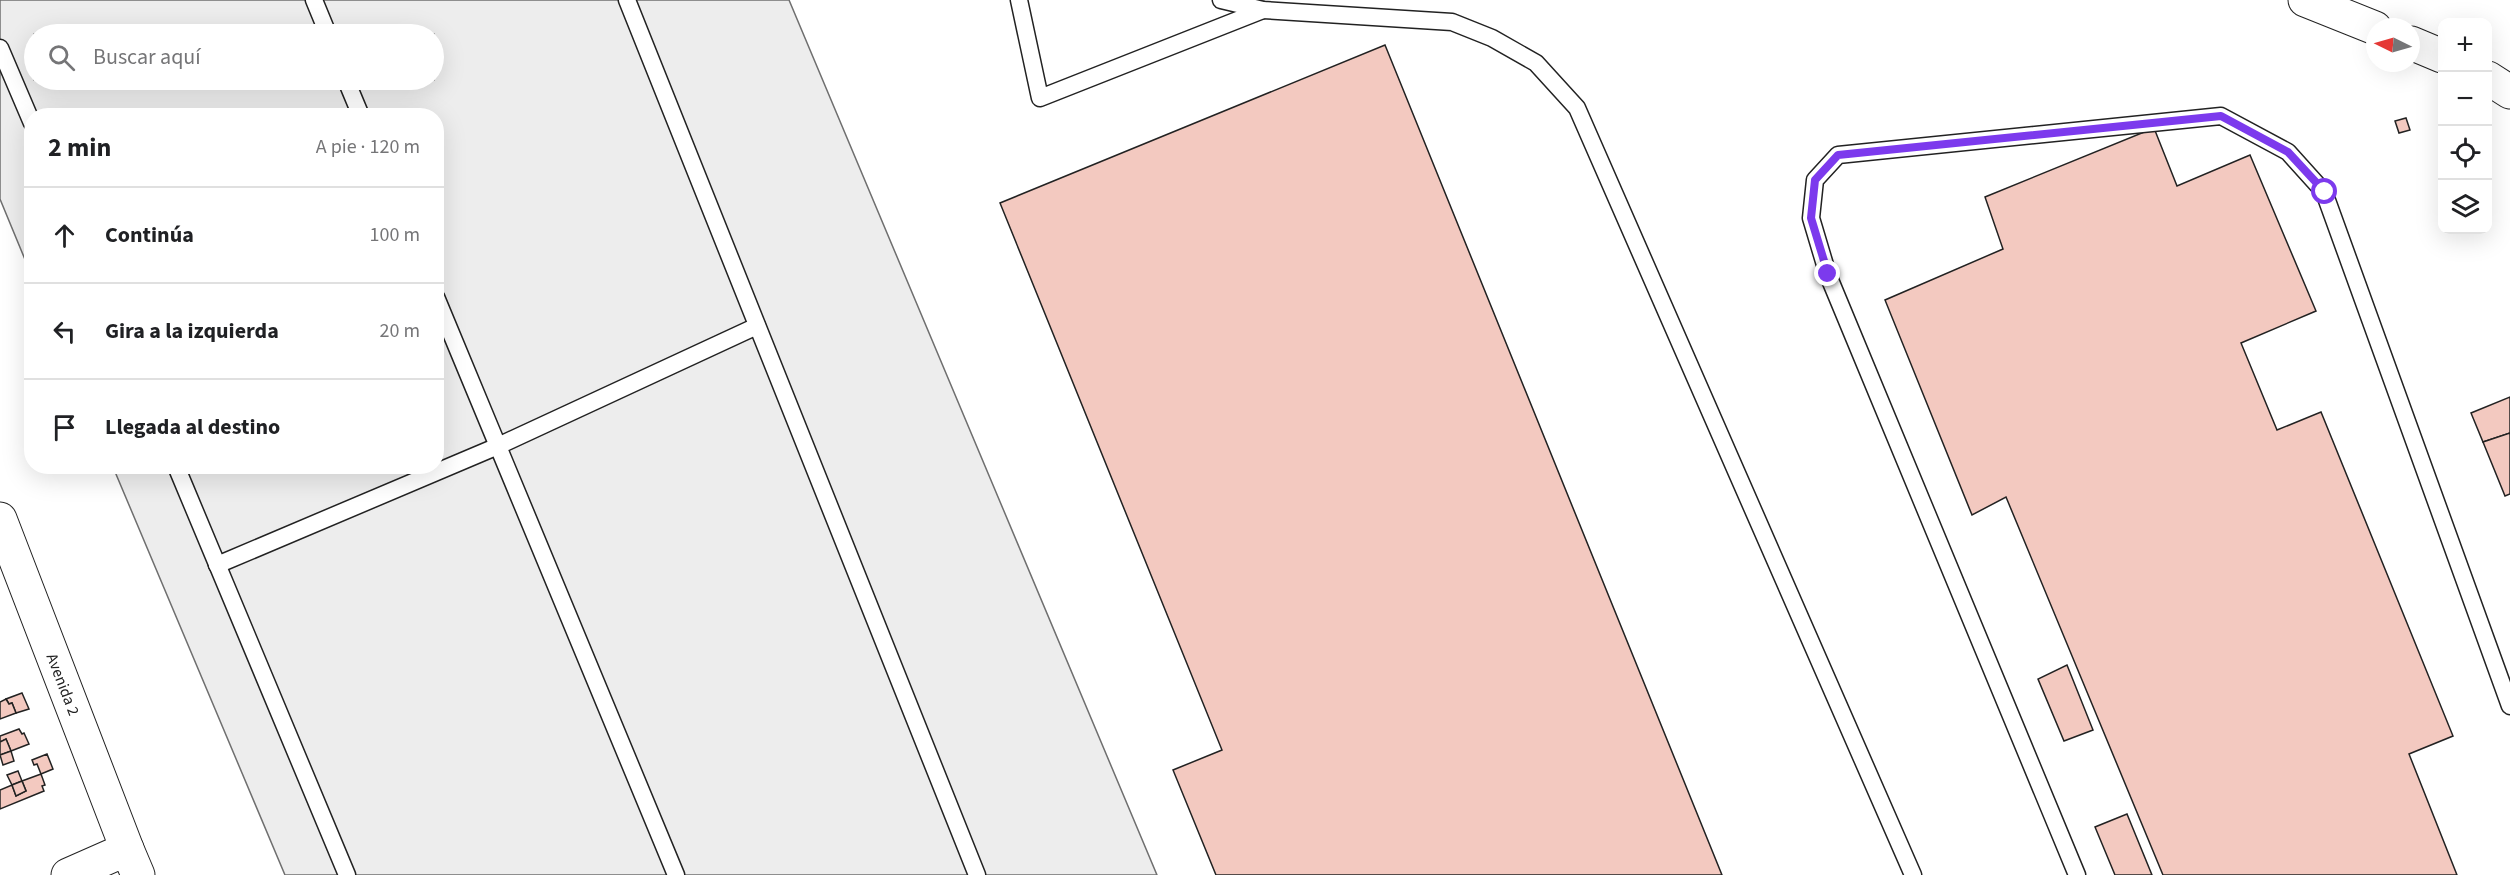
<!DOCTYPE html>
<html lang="es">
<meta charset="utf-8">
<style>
body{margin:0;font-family:"Source Sans 3",sans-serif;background:#f6f6f6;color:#202124}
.controls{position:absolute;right:18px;top:18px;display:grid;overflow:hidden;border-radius:12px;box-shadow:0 6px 24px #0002}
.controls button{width:54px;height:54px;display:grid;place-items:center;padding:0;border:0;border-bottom:2px solid #e0e0e0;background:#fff;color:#202124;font:30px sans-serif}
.compass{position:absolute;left:2366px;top:18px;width:54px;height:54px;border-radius:50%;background:#fff;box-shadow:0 6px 24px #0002;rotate:275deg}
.stop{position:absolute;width:18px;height:18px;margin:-14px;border:4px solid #7c3aed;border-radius:50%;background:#fff}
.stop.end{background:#7c3aed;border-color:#fff;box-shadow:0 2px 6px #0008}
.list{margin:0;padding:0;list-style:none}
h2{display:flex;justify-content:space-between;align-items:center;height:78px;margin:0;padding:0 24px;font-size:26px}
h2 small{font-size:20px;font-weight:400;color:#757577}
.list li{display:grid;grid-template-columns:39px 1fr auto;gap:18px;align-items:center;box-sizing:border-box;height:96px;padding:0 24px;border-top:2px solid #e0e0e0}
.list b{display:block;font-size:22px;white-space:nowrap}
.list em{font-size:20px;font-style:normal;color:#757577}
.icon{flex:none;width:33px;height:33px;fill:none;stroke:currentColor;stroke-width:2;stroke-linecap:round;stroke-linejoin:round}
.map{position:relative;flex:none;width:2510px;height:875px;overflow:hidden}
.search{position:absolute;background:#fff;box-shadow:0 6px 24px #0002;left:24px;top:24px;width:420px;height:66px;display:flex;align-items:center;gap:15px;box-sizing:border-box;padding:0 21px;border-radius:33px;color:#757577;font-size:22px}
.panel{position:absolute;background:#fff;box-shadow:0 6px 24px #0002;left:24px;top:108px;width:420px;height:366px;border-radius:24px}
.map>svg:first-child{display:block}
.parking{fill:#ededed;stroke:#6f6f6f;stroke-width:1.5;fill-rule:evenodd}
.building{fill:#f3c9c0;stroke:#222;stroke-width:1.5}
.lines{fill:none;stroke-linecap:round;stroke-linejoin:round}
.lane-casing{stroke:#222;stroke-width:19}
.street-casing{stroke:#222;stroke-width:35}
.secondary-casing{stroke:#222;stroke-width:35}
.lane{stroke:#fff;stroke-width:16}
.street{stroke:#fff;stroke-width:33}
.secondary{stroke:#fff;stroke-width:33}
.route{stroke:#7c3aed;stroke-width:8}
.labels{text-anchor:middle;stroke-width:4.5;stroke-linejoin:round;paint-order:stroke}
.street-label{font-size:16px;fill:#222;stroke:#fff}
</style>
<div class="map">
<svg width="2510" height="875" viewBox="0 0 2510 875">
<rect width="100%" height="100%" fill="#fff"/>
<path class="parking" d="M0,0H789L1157,875H285L113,467L436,466V116H32L31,274L0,199ZM34,34H434V80H34Z"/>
<g class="building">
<path d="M1385,45L1722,875H1216L1173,770L1222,750L1000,203Z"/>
<path d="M2406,118L2410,130L2399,133L2395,121Z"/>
<path d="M2154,128L2177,186L2250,155L2316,311L2241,343L2277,430L2321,412L2453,736L2409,754L2457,875H2163L2006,497L1972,515L1885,300L2003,249L1985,197Z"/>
<path d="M2510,397V433L2483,442L2471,413Z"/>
<path d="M2510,433V494L2505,496L2483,442Z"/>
<path d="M2067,665L2093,730L2064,741L2038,679Z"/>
<path d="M22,693L29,709L16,713L12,703L9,704L6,699Z"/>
<path d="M6,699L9,704L12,703L16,713L0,719V702Z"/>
<path d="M19,729L22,734L24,733L29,744L11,751L6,739L0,742V736Z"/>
<path d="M6,739L11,751L0,755V742Z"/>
<path d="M11,751L14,761L3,765L0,755Z"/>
<path d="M47,754L53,769L41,774L37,764L34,765L32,760Z"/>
<path d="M18,771L22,781L12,785L7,775Z"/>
<path d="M41,774L45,785L42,786L44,791L0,809V790L12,785L16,796L26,791L22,781Z"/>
<path d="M22,781L26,791L16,796L12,785Z"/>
<path d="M2127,814L2152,875H2115L2095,827Z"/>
</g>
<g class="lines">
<defs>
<g id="lane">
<path d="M314,0L328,34"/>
<path d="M627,0L977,875"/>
<path d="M1019,0L1040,98L1263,10"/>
<path d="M1221,0L1263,10L1452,22L1492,38L1536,63L1577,108L1913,875"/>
<path d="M0,48L32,123"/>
<path d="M346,80L361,116"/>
<path d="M436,297L676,875"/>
<path d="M176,466L347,875"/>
<path d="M217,565L498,446L757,326"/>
<path d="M2077,875L1828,275L1811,218L1815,180L1838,155L2221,116L2288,152L2324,192L2510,706"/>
</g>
<path id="street" d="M68,875L127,849L138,875"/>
<g id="secondary">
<path d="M2305,0L2375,28"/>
<path d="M2411,43L2442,56"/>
<path d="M2488,78L2510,92"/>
<path id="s1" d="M0,519L127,849"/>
</g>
</defs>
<use href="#lane" class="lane-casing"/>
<use href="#street" class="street-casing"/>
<use href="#secondary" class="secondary-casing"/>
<use href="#lane" class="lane"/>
<use href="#street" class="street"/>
<use href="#secondary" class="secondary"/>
</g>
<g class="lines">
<path class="route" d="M1828,274L1811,218L1815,180L1838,155L2221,116L2288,152L2325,192"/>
</g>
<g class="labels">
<g class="street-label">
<text dy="6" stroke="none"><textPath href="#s1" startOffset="177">Avenida 2</textPath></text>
</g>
</g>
</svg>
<div class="controls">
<button>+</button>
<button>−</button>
<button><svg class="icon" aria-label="locate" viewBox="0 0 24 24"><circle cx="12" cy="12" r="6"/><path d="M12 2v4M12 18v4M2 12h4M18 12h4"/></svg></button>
<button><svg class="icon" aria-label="layers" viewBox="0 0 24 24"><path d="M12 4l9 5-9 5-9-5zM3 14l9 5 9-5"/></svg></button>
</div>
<svg class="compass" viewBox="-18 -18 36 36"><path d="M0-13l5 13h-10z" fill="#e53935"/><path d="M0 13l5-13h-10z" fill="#757577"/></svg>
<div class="stop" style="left:2325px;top:192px"></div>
<div class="stop end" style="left:1828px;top:274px"></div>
<div class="search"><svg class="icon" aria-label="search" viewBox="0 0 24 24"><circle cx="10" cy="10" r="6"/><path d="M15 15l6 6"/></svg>Buscar aquí</div>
<section class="panel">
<h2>2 min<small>A pie · 120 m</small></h2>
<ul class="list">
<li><svg class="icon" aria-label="ahead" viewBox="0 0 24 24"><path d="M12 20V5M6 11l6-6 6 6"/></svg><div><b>Continúa</b></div><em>100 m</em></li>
<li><svg class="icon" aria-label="left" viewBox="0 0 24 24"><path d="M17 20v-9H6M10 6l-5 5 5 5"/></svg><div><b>Gira a la izquierda</b></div><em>20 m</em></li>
<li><svg class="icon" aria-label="arrive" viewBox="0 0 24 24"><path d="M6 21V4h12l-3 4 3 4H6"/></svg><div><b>Llegada al destino</b></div></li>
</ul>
</section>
</div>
